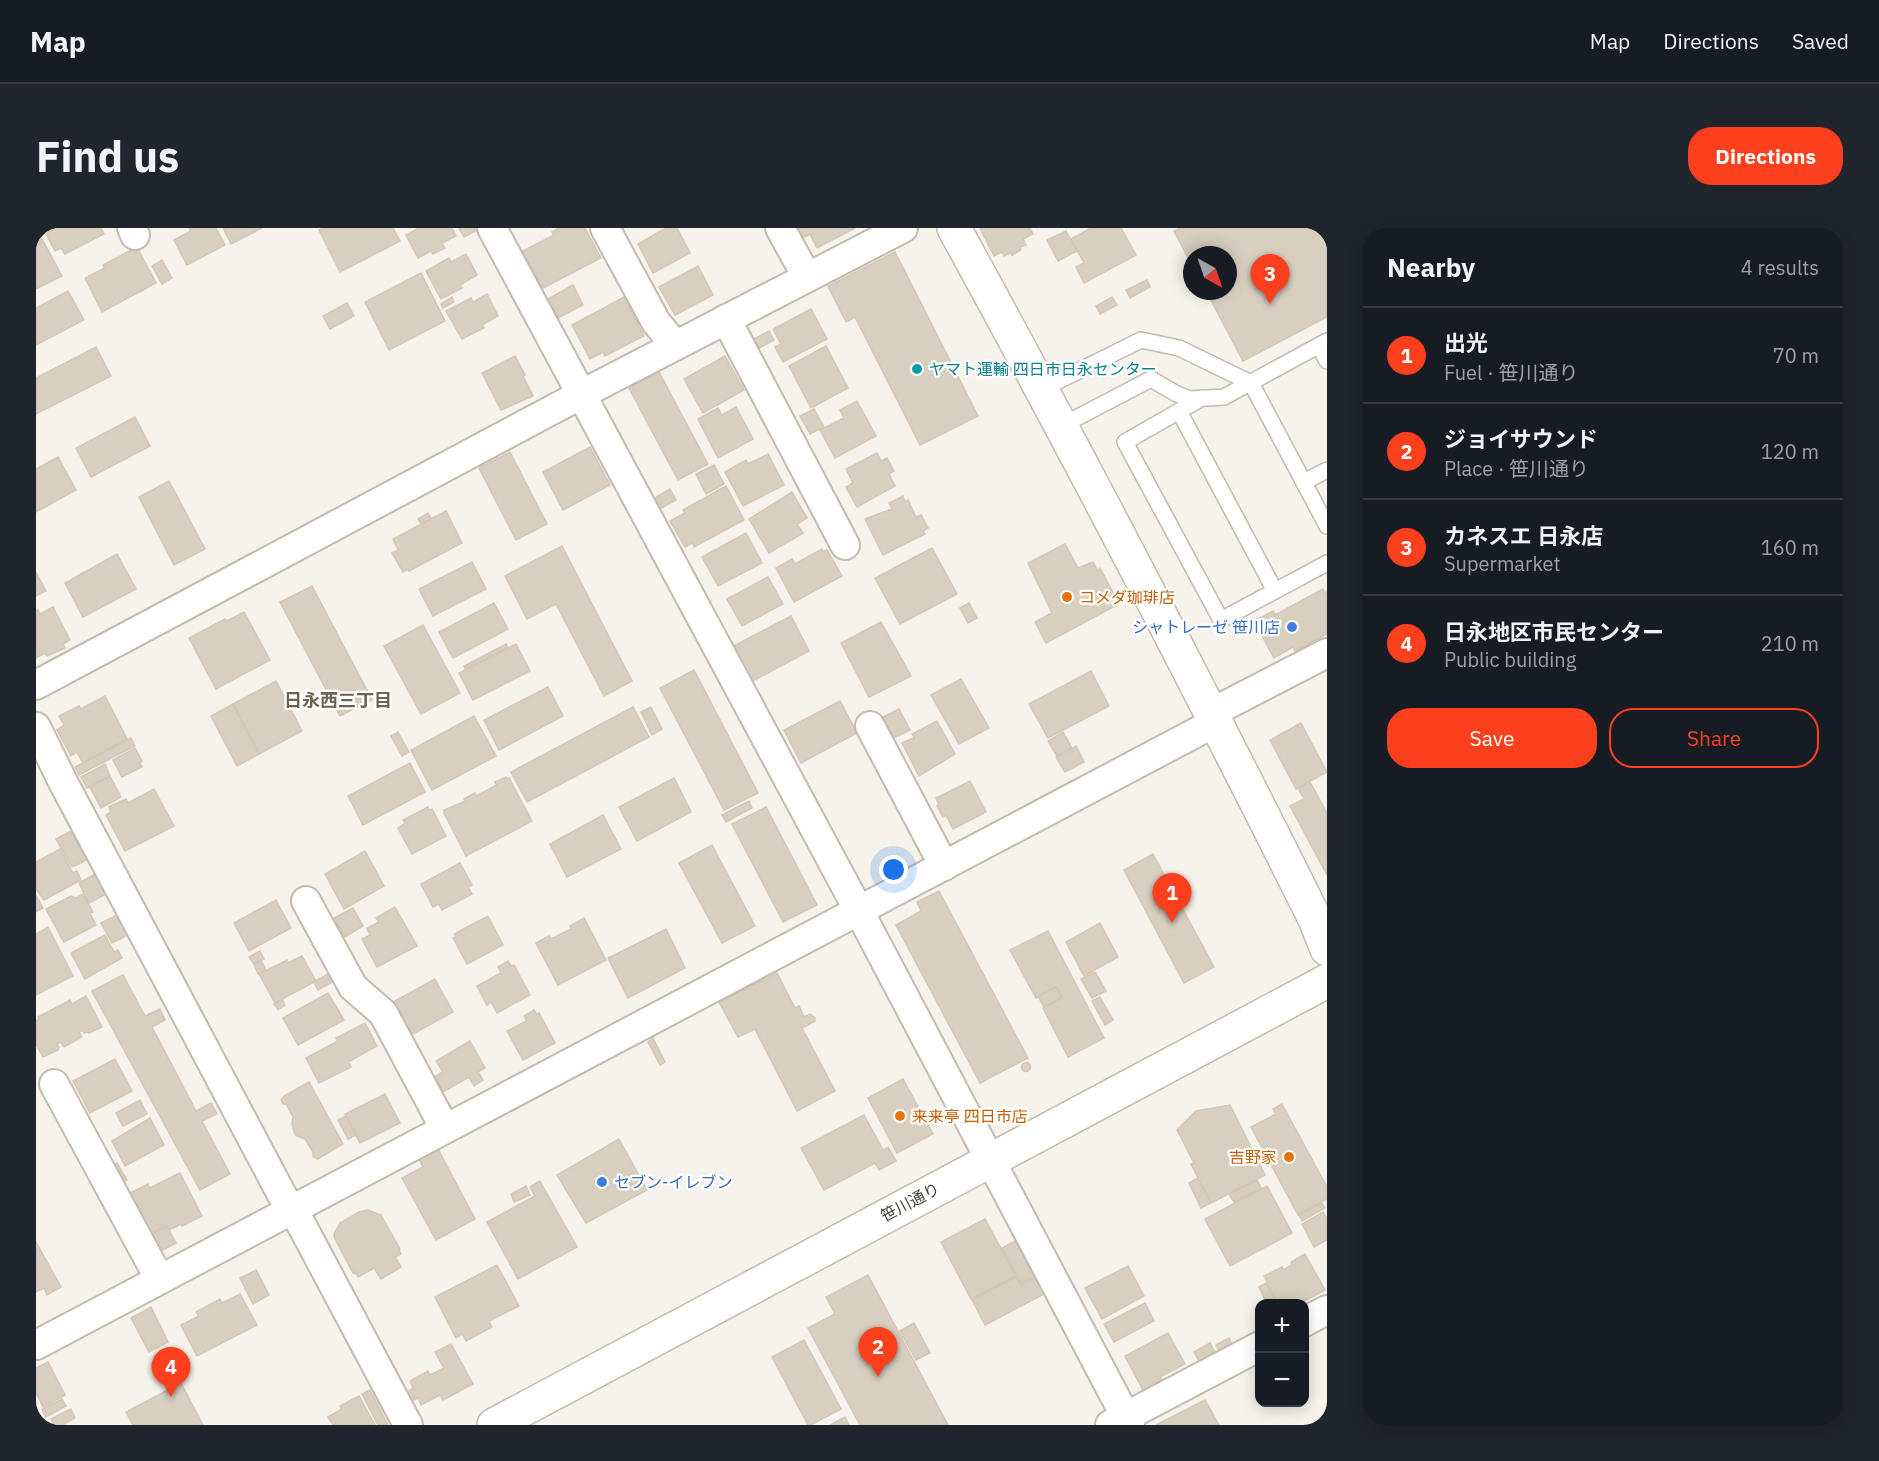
<!DOCTYPE html>
<meta charset="utf-8">
<style>
body{margin:0;font-family:"IBM Plex Sans","Noto Sans JP",sans-serif;background:#20242c;color:#f1f3f6}
.controls{position:absolute;right:18px;bottom:18px;display:grid;overflow:hidden;border-radius:12px;box-shadow:0 3px 15px #0003}
.controls button{width:54px;height:54px;display:grid;place-items:center;padding:0;border:0;border-bottom:2px solid #363941;background:#171b24;color:#f1f3f6;font:30px sans-serif}
.compass{position:absolute;left:1147px;top:18px;width:54px;height:54px;border-radius:50%;background:#171b24;box-shadow:0 3px 15px #0003;rotate:140deg}
.you{position:absolute;left:858px;top:642px;width:21px;height:21px;margin:-15px;border:4px solid #fff;border-radius:50%;background:#1a73e8;box-shadow:0 0 0 9px #1a73e833}
.badge{display:grid;place-items:center;width:39px;height:39px;border-radius:50%;background:#fc3f1d;color:#fff;font-size:20px;font-weight:700}
.pin{position:absolute;translate:-50% -50px;filter:drop-shadow(0 2px 3px #0008)}
.pin::after{content:'';position:absolute;top:32px;width:21px;height:18px;background:inherit;clip-path:polygon(0 0,100% 0,50% 100%)}
.list{margin:0;padding:0;list-style:none}
h2{display:flex;justify-content:space-between;align-items:center;height:78px;margin:0;padding:0 24px;font-size:26px}
h2 small{font-size:20px;font-weight:400;color:#9ea1a6}
.list li{display:grid;grid-template-columns:39px 1fr auto;gap:18px;align-items:center;box-sizing:border-box;height:96px;padding:0 24px;border-top:2px solid #363941}
.list b{display:block;font-size:22px;white-space:nowrap}
.list p{margin:0;font-size:20px;white-space:nowrap;color:#9ea1a6}
.list em{font-size:20px;font-style:normal;color:#9ea1a6}
.actions{display:flex;gap:12px;padding:18px 24px}
.actions a{flex:1;padding:14px 0;border:2px solid #fc3f1d;border-radius:24px;text-align:center;font-size:21px;color:#fc3f1d}
.actions .main{background:#fc3f1d;color:#fff}
.map{position:relative;flex:none;width:1291px;height:1197px;overflow:hidden;border-radius:24px}
header{display:flex;align-items:center;gap:36px;box-sizing:border-box;height:84px;padding:0 30px;background:#171b24;border-bottom:2px solid #363941}
header strong{font-size:28px}
nav{display:flex;gap:33px;margin-inline-start:auto;font-size:21px}
.intro{display:flex;align-items:center;justify-content:space-between;box-sizing:border-box;height:144px;padding:0 36px}
h1{margin:0;font-size:42px}
.button{padding:15px 27px;border-radius:24px;background:#fc3f1d;color:#fff;font-size:21px;font-weight:700}
main{display:flex;gap:36px;padding:0 36px}
aside{flex:1;background:#171b24;border-radius:24px;box-shadow:0 3px 15px #0003}
.map>svg:first-child{display:block}
.building{fill:#d8cfc1;stroke:#d3c7b4;stroke-width:1.5}
.lines{fill:none;stroke-linecap:round;stroke-linejoin:round}
.service-casing{stroke:#c2bbae;stroke-width:18}
.minor-casing{stroke:#c2bbae;stroke-width:32}
.tertiary-casing{stroke:#c2bbae;stroke-width:36}
.service{stroke:#fff;stroke-width:15}
.minor{stroke:#fff;stroke-width:28}
.tertiary{stroke:#fff;stroke-width:33}
.culture-dot{fill:#0f9aa8;stroke:#fff;stroke-width:2}
.food-dot{fill:#e8710a;stroke:#fff;stroke-width:2}
.shop-dot{fill:#3f7fe0;stroke:#fff;stroke-width:2}
.labels{text-anchor:middle;stroke-width:4.5;stroke-linejoin:round;paint-order:stroke}
.culture-label{font-size:16px;fill:#0d838f;stroke:#fff;text-anchor:start}
.food-label{font-size:16px;fill:#c56008;stroke:#fff;text-anchor:start}
.shop-label{font-size:16px;fill:#366cbe;stroke:#fff;text-anchor:end}
.street-label{font-size:16px;fill:#4b4439;stroke:#fff}
.neighbourhood-label{font-size:18px;font-weight:bold;fill:#6e6250;stroke:#fff}
</style>
<header>
<strong>Map</strong>
<nav><a>Map</a><a>Directions</a><a>Saved</a></nav>
</header>
<div class="intro"><h1>Find us</h1><a class="button">Directions</a></div>
<main>
<div class="map">
<svg width="1291" height="1197" viewBox="0 0 1291 1197">
<rect width="100%" height="100%" fill="#f6f3ec"/>
<g class="building">
<path d="M0,0L26,48L0,61Z"/>
<path d="M12,0H65L68,6L29,26L25,20L19,23L8,2Z"/>
<path d="M153,0H180L189,17L151,37L138,12L155,3Z"/>
<path d="M187,0H226L195,16Z"/>
<path d="M288,0H357L364,13L304,44L283,2Z"/>
<path d="M383,0H416L420,8L406,15L409,20L397,26L395,23L382,30L370,7Z"/>
<path d="M423,0H445L428,9Z"/>
<path d="M523,0H549L565,30L507,60L487,23L518,7L516,4Z"/>
<path d="M630,0H641L654,25L617,45L602,16Z"/>
<path d="M762,0H819L781,20L774,6L767,10Z"/>
<path d="M944,0H994L997,6L987,11L990,17L984,19L985,22L976,27L974,25L968,28L966,24L958,28Z"/>
<path d="M1055,0H1085L1100,27L1048,55L1040,39L1048,35L1035,11Z"/>
<path d="M1144,0H1291V89L1207,133L1170,63H1192V27H1156V37L1138,3Z"/>
<path d="M1030,3L1041,23L1022,33L1011,12Z"/>
<path d="M101,19L120,55L66,84L49,50L69,40L67,37Z"/>
<path d="M859,24L942,188L884,217L819,89L810,94L792,58Z"/>
<path d="M430,26L441,47L424,57L426,60L405,71L390,43L413,30L415,34Z"/>
<path d="M126,32L136,50L126,56L116,38Z"/>
<path d="M662,38L677,67L639,87L623,59Z"/>
<path d="M385,45L409,93L353,122L329,74Z"/>
<path d="M1111,52L1114,59L1094,70L1090,62Z"/>
<path d="M537,57L547,77L522,90L512,71Z"/>
<path d="M32,63L48,92L0,117V80Z"/>
<path d="M451,66L462,88L446,97L448,100L426,111L410,83L435,70L437,74Z"/>
<path d="M416,69L418,74L407,80L405,76Z"/>
<path d="M588,69L608,108L569,128L567,124L554,131L536,97Z"/>
<path d="M1076,69L1081,77L1064,86L1060,78Z"/>
<path d="M311,75L318,88L294,101L287,88Z"/>
<path d="M775,81L791,111L747,134L739,119L745,116L737,101Z"/>
<path d="M733,103L738,112L723,120L718,111Z"/>
<path d="M790,118L812,160L775,180L753,138Z"/>
<path d="M60,119L75,148L0,186V150Z"/>
<path d="M479,128L489,147L487,148L497,168L465,182L446,145Z"/>
<path d="M689,128L708,162L667,185L648,151Z"/>
<path d="M623,144L672,236L642,252L593,160Z"/>
<path d="M821,173L840,208L799,230L784,202L808,190L804,182Z"/>
<path d="M700,179L717,211L682,230L662,191L682,180L686,187Z"/>
<path d="M778,181L788,199L774,206L764,188Z"/>
<path d="M99,189L114,218L55,249L40,220Z"/>
<path d="M554,219L574,257L527,282L507,244Z"/>
<path d="M474,224L511,296L480,312L443,240Z"/>
<path d="M841,225L845,233L851,230L858,243L853,246L859,258L821,279L810,259L817,255L810,241Z"/>
<path d="M732,226L748,257L707,278L689,244L710,232L712,236Z"/>
<path d="M22,229L40,262L0,284V241Z"/>
<path d="M678,237L688,256L670,266L660,246Z"/>
<path d="M133,253L169,321L138,337L103,269Z"/>
<path d="M690,258L708,292L658,319L656,315L649,319L634,293L649,285L647,282Z"/>
<path d="M634,261L640,272L622,282L617,271Z"/>
<path d="M756,264L771,290L761,296L767,305L733,325L713,291Z"/>
<path d="M867,268L869,274L872,272L880,289L885,287L892,300L887,303L889,306L847,327L829,291L856,281L853,275Z"/>
<path d="M410,283L426,315L373,343L372,341L367,344L356,325L362,322L357,311Z"/>
<path d="M392,285L395,291L385,296L382,291Z"/>
<path d="M710,305L726,335L682,358L666,329Z"/>
<path d="M1029,316L1042,340L1057,334L1061,342L1064,340L1083,376L1010,415L999,394L1016,385L992,335Z"/>
<path d="M526,318L596,453L568,468L520,376L491,391L469,348Z"/>
<path d="M896,320L921,366L864,396L839,350Z"/>
<path d="M786,321L787,324L791,322L806,348L758,374L740,340L756,331L759,336Z"/>
<path d="M81,326L100,361L47,389L29,355Z"/>
<path d="M436,334L450,361L397,388L383,361Z"/>
<path d="M0,344L10,363L0,368Z"/>
<path d="M732,349L747,376L706,398L691,371Z"/>
<path d="M276,358L336,472L304,488L244,374Z"/>
<path d="M1287,361L1289,365L1291,363V406L1259,423L1257,419L1238,430L1218,393L1237,383L1239,387Z"/>
<path d="M458,375L472,401L417,430L403,404Z"/>
<path d="M933,375L941,390L932,395L924,380Z"/>
<path d="M17,379L34,412L27,416L29,420L11,428L9,425L0,430V383L2,382L4,386Z"/>
<path d="M208,384L234,432L180,461L153,410L189,391L191,393Z"/>
<path d="M755,388L773,423L713,455L694,420Z"/>
<path d="M845,394L875,448L833,469L805,415Z"/>
<path d="M387,397L424,465L385,486L348,418Z"/>
<path d="M470,416L472,420L430,442L428,438Z"/>
<path d="M480,416L494,443L437,472L423,445Z"/>
<path d="M658,442L722,565L688,582L624,460Z"/>
<path d="M1055,443L1073,478L1012,510L993,476Z"/>
<path d="M925,451L953,500L923,516L895,467Z"/>
<path d="M240,453L266,503L223,526L197,476Z"/>
<path d="M512,459L527,488L463,522L448,492Z"/>
<path d="M69,468L91,511L47,535L41,524L35,528L21,502L28,497L23,488L43,478L45,481Z"/>
<path d="M804,473L821,505L765,535L748,502Z"/>
<path d="M197,476L223,526L201,538L175,488Z"/>
<path d="M597,479L613,509L491,574L475,544Z"/>
<path d="M615,479L626,501L616,507L605,484Z"/>
<path d="M863,481L874,502L856,511L845,490Z"/>
<path d="M438,488L460,528L396,562L375,522Z"/>
<path d="M901,493L919,526L883,548L866,515L878,510L876,506Z"/>
<path d="M1265,495L1291,544L1260,561L1234,512Z"/>
<path d="M362,504L373,524L366,528L355,508Z"/>
<path d="M1027,504L1036,520L1021,528L1012,513Z"/>
<path d="M95,510L99,518L43,547L39,539Z"/>
<path d="M1040,518L1048,534L1029,544L1020,529Z"/>
<path d="M99,520L106,533L104,535L106,539L86,549L77,532Z"/>
<path d="M374,535L389,564L327,597L312,568Z"/>
<path d="M69,536L74,548L51,560L45,549Z"/>
<path d="M74,548L85,569L65,580L54,559Z"/>
<path d="M470,549L471,551L473,550L496,593L430,628L408,585V582L430,573L428,571L439,565L440,568L461,557L459,554Z"/>
<path d="M638,550L655,584L601,613L583,579Z"/>
<path d="M934,553L950,584L917,601L910,587L907,589L901,578L903,576L900,570Z"/>
<path d="M1274,554L1291,585V647L1254,578L1268,571L1262,560Z"/>
<path d="M118,561L138,598L89,623L70,587L75,584L73,579L90,571L92,575Z"/>
<path d="M713,573L716,580L690,594L686,587Z"/>
<path d="M392,579L393,582L396,581L410,608L376,626L362,600L369,595L367,592Z"/>
<path d="M730,579L781,677L747,694L696,596Z"/>
<path d="M567,587L585,621L531,649L514,616Z"/>
<path d="M35,603L51,632L36,639L20,611Z"/>
<path d="M676,617L719,698L686,715L643,635Z"/>
<path d="M24,621L37,645L41,643L45,652L8,672L0,661V634Z"/>
<path d="M329,623L348,658L308,681L289,646Z"/>
<path d="M1117,626L1178,739L1148,755L1088,642Z"/>
<path d="M424,635L436,657L432,659L436,666L406,682L403,676L397,679L385,656Z"/>
<path d="M59,646L70,666L53,675L43,655Z"/>
<path d="M903,663L992,830L944,855L860,697L885,683L881,674Z"/>
<path d="M47,666L57,684L54,685L60,697L28,714L10,681L35,668L40,670Z"/>
<path d="M0,667L7,680L0,684Z"/>
<path d="M240,672L255,700L213,723L198,695Z"/>
<path d="M359,679L381,718L341,739L326,711L334,707L331,700L343,694L340,690Z"/>
<path d="M317,680L327,698L309,709L298,690Z"/>
<path d="M81,687L92,707L76,715L65,695Z"/>
<path d="M452,688L467,717L431,736L417,710L420,709L418,706Z"/>
<path d="M548,690L570,732L522,757L500,715L513,708L515,711L535,701L534,698Z"/>
<path d="M1064,695L1082,729L1048,748L1030,714Z"/>
<path d="M12,699L37,748L0,767V706Z"/>
<path d="M630,701L649,740L592,770L572,730Z"/>
<path d="M1012,703L1068,810L1032,829L1007,780L1026,770L1020,759L1000,770L974,722Z"/>
<path d="M69,707L78,724L82,722L86,730L49,751L35,725Z"/>
<path d="M224,723L228,731L218,736L213,729Z"/>
<path d="M266,728L280,753L239,775L223,746L251,732L252,735Z"/>
<path d="M225,732L230,742L222,746L218,736Z"/>
<path d="M472,733L475,738L478,737L494,767L461,785L455,774L451,777L441,758L465,745L462,739Z"/>
<path d="M295,744L300,752L282,762L278,754Z"/>
<path d="M1059,744L1070,763L1056,770L1045,751Z"/>
<path d="M741,745L759,780L763,778L768,789L774,786L779,790V793L766,800L799,863L761,883L719,801L702,809L683,774Z"/>
<path d="M87,747L109,788L124,781L129,792L116,799L160,883L175,875L181,886L166,893L194,946L164,962L56,763Z"/>
<path d="M399,751L417,784L375,807L357,774Z"/>
<path d="M1020,759L1026,770L1008,779L1002,768Z"/>
<path d="M292,765L308,792L262,817L247,790Z"/>
<path d="M50,768L66,799L53,805L52,804L48,805L47,802L43,804L46,809L28,819L25,814L21,816L23,819L22,822L7,829L0,816V793L3,791L2,789L34,772L36,776Z"/>
<path d="M1064,769L1077,792L1069,797L1056,773Z"/>
<path d="M246,771L249,777L242,782L238,776Z"/>
<path d="M498,782L501,787L503,785L519,815L487,832L471,803L491,793L488,788Z"/>
<path d="M329,795L341,818L312,834L315,839L283,855L270,830L302,813L300,810Z"/>
<path d="M617,810L629,834L624,837L612,814Z"/>
<path d="M434,813L449,840L442,844L447,852L438,858L433,849L407,864L398,849L407,844L400,833Z"/>
<path d="M79,831L96,863L54,885L37,853Z"/>
<circle cx="990" cy="839" r="4.5"/>
<path d="M867,851L897,906L861,925L832,870Z"/>
<path d="M273,854L307,916L282,931L277,929V924L269,911L259,907L256,896L257,889L250,876H247L245,872L248,868Z"/>
<path d="M349,866L364,895L324,915L309,886Z"/>
<path d="M104,872L111,886L87,898L80,885Z"/>
<path d="M1246,876L1291,959V971L1262,987L1215,899L1240,886L1237,881Z"/>
<path d="M1194,877L1229,947L1175,975L1155,936L1158,935L1141,902L1160,883Z"/>
<path d="M828,887L847,922L852,919L860,933L843,942L839,935L788,962L765,920Z"/>
<path d="M310,888L320,907L312,911L302,892Z"/>
<path d="M114,890L128,917L89,938L76,913Z"/>
<path d="M583,911L611,962L550,995L521,947Z"/>
<path d="M402,921L439,991L400,1012L366,950L387,939L383,931Z"/>
<path d="M81,935L91,952L83,957L72,940Z"/>
<path d="M144,945L166,988L146,998L145,996L133,1002L131,998L113,1007L92,966L112,956L114,960Z"/>
<path d="M1162,950L1175,975L1165,980L1153,955Z"/>
<path d="M1221,952L1225,960L1198,974L1193,966Z"/>
<path d="M504,953L541,1019L482,1051L451,994L499,968L494,959Z"/>
<path d="M490,958L494,967L478,974L475,966Z"/>
<path d="M1231,958L1256,1005L1194,1038L1169,991Z"/>
<path d="M1286,975L1289,980L1266,993L1263,987Z"/>
<path d="M332,982L345,987L364,1021L363,1022L365,1026L359,1029L365,1039L345,1051L338,1040L322,1049L319,1044L317,1045L299,1011L298,1006L304,995L323,984Z"/>
<path d="M1287,984L1291,991V1012L1278,1019L1266,996Z"/>
<path d="M949,991L980,1048L935,1071L905,1014Z"/>
<path d="M131,998L140,1015L123,1024L113,1007Z"/>
<path d="M985,1010L1003,1046L985,1055L966,1020Z"/>
<path d="M0,1014L25,1059L11,1067L8,1060L0,1064Z"/>
<path d="M1269,1026L1289,1062L1263,1076H1242L1228,1048L1246,1039L1247,1042L1256,1037L1255,1034Z"/>
<path d="M461,1037L483,1078L453,1093L456,1099L430,1113L426,1106L420,1110L399,1069Z"/>
<path d="M1092,1038L1108,1068L1066,1091L1049,1060Z"/>
<path d="M220,1042L233,1067L217,1076L204,1050Z"/>
<path d="M832,1047L912,1197H824L772,1100L799,1086L790,1069Z"/>
<path d="M1003,1047L1012,1064L949,1097L936,1072L980,1049L985,1057Z"/>
<path d="M1230,1055L1241,1076H1231L1223,1059Z"/>
<path d="M204,1066L221,1097L161,1128L145,1097L163,1088L160,1084L184,1071L186,1075Z"/>
<path d="M1109,1075L1118,1093L1078,1114L1068,1096Z"/>
<path d="M115,1079L132,1114L113,1124L95,1090Z"/>
<path d="M878,1095L894,1125L880,1132L864,1103Z"/>
<path d="M1132,1105L1149,1136L1124,1149L1127,1154L1108,1164L1089,1128Z"/>
<path d="M1193,1110L1197,1119L1184,1125L1180,1117Z"/>
<path d="M768,1112L805,1181L775,1197H772L736,1129Z"/>
<path d="M1174,1115L1181,1128L1165,1136L1158,1124Z"/>
<path d="M415,1116L437,1156L407,1172L404,1167L385,1177L382,1170L378,1172L373,1163L377,1160L374,1153L392,1143L394,1147L408,1140L399,1124Z"/>
<path d="M12,1134L29,1167L7,1179L0,1165V1140Z"/>
<path d="M145,1155L167,1197H97L90,1184Z"/>
<path d="M334,1162L352,1197H342L326,1166Z"/>
<path d="M323,1168L339,1197H297L292,1189L306,1181L304,1178Z"/>
<path d="M26,1171L30,1178L10,1189L6,1181Z"/>
<path d="M1169,1172L1183,1197H1120Z"/>
<path d="M35,1181L39,1190L26,1197H19L15,1191Z"/>
<path d="M809,1189L813,1197H794Z"/>
</g>
<g class="lines">
<defs>
<g id="service">
<path d="M1283,118L1291,133"/>
<path d="M1006,161L1105,112L1143,120L1215,155L1291,298"/>
<path d="M1166,170L1089,214L1185,392L1291,335"/>
<path d="M1143,183L1239,363"/>
<path d="M1025,198L1115,151L1139,165L1153,171L1188,169L1291,113"/>
<path d="M1268,254L1291,242"/>
</g>
<g id="minor">
<path d="M96,0L99,7"/>
<path d="M456,0L823,683L1094,1197"/>
<path d="M569,0L620,94L639,117"/>
<path d="M744,0L771,49"/>
<path d="M690,91L809,317"/>
<path d="M0,457L546,166L867,0"/>
<path d="M1175,485L1291,425"/>
<path d="M834,498L908,638"/>
<path d="M0,499L27,554L253,980"/>
<path d="M270,673L317,759L347,785L408,899"/>
<path d="M18,856L123,1050"/>
<path d="M256,979L372,1197"/>
<path d="M1268,1094L1291,1082"/>
<path d="M0,1117C392,906 787,702 1180,494"/>
<path d="M1074,1197L1224,1118"/>
</g>
<g id="tertiary">
<path d="M918,0C1043,228 1163,458 1279,691L1291,721"/>
<path d="M458,1197L1291,753"/>
</g>
</defs>
<use href="#service" class="service-casing"/>
<use href="#minor" class="minor-casing"/>
<use href="#tertiary" class="tertiary-casing"/>
<use href="#service" class="service"/>
<use href="#minor" class="minor"/>
<use href="#tertiary" class="tertiary"/>
</g>
<circle class="culture-dot" cx="881" cy="141" r="6"/>
<g class="food-dot">
<circle cx="1031" cy="369" r="6"/>
<circle cx="864" cy="888" r="6"/>
<circle cx="1253" cy="929" r="6"/>
</g>
<g class="shop-dot">
<circle cx="1256" cy="399" r="6"/>
<circle cx="566" cy="954" r="6"/>
</g>
<g class="labels">
<g class="culture-label">
<text x="893" y="147">ヤマト運輸 四日市日永センター</text>
</g>
<g class="food-label">
<text x="1043" y="375">コメダ珈琲店</text>
<text x="876" y="894">来来亭 四日市店</text>
<text x="1241" y="935" text-anchor="end">吉野家</text>
</g>
<g class="shop-label">
<text x="1244" y="405">シャトレーゼ 笹川店</text>
<text x="578" y="960" text-anchor="start">セブン-イレブン</text>
</g>
<g class="street-label">
<text transform="translate(874 974) rotate(-28)" y="6">笹川通り</text>
</g>
<g class="neighbourhood-label">
<text x="302" y="479">日永西三丁目</text>
</g>
</g>
</svg>
<div class="controls">
<button>+</button>
<button>−</button>
</div>
<svg class="compass" viewBox="-18 -18 36 36"><path d="M0-13l5 13h-10z" fill="#e53935"/><path d="M0 13l5-13h-10z" fill="#9ea1a6"/></svg>
<div class="you"></div>
<div class="pin badge" style="left:1136px;top:695px">1</div>
<div class="pin badge" style="left:842px;top:1149px">2</div>
<div class="pin badge" style="left:1234px;top:76px">3</div>
<div class="pin badge" style="left:135px;top:1169px">4</div>
</div>
<aside>
<h2>Nearby<small>4 results</small></h2>
<ul class="list">
<li><span class="badge">1</span><div><b>出光</b><p>Fuel · 笹川通り</p></div><em>70 m</em></li>
<li><span class="badge">2</span><div><b>ジョイサウンド</b><p>Place · 笹川通り</p></div><em>120 m</em></li>
<li><span class="badge">3</span><div><b>カネスエ 日永店</b><p>Supermarket</p></div><em>160 m</em></li>
<li><span class="badge">4</span><div><b>日永地区市民センター</b><p>Public building</p></div><em>210 m</em></li>
</ul>
<div class="actions"><a class="main">Save</a><a>Share</a></div>
</aside>
</main>
